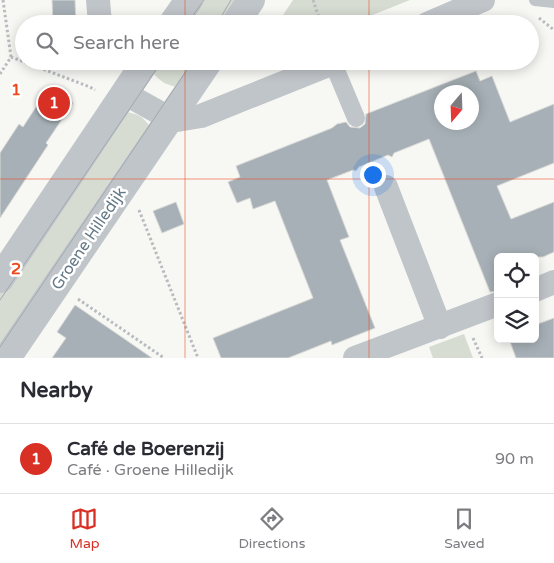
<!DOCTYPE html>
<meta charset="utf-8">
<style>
body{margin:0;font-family:"Varela Round",sans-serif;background:#f7f7f7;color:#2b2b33}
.controls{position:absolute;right:15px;bottom:15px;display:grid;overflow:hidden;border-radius:8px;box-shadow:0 2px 12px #0003}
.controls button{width:45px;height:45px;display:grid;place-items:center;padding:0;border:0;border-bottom:1px solid #e1e1e2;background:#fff;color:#2b2b33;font:25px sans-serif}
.compass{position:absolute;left:434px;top:85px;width:45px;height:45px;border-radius:50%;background:#fff;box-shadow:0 2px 12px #0003;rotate:199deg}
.you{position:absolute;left:372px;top:174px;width:18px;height:18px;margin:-12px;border:4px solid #fff;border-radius:50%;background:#1a73e8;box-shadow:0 0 0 8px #1a73e833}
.badge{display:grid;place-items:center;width:32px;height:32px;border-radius:50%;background:#d93025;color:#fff;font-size:16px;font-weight:700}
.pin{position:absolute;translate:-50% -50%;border:2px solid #fff;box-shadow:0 1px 5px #0006}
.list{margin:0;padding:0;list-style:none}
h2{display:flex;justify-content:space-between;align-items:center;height:65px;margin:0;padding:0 20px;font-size:21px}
h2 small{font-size:16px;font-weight:400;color:#7c7c81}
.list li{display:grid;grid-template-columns:32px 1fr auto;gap:15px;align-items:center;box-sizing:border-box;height:70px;padding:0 20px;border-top:1px solid #e1e1e2}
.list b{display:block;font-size:19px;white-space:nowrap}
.list p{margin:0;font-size:16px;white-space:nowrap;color:#7c7c81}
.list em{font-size:16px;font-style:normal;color:#7c7c81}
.icon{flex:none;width:28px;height:28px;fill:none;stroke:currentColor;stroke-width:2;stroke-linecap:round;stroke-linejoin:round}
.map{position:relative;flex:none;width:554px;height:358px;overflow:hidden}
.search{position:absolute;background:#fff;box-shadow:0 2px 12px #0003;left:15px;right:15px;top:15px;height:55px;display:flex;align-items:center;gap:12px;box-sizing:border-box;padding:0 18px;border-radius:28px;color:#7c7c81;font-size:19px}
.sheet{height:135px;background:#fff}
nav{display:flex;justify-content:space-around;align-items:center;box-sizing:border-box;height:70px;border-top:1px solid #e1e1e2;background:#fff;font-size:14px;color:#7c7c81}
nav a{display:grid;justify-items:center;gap:2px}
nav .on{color:#d93025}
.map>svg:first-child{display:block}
.green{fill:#d7dcd3}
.building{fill:#a6b0b6;stroke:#d9d9d6;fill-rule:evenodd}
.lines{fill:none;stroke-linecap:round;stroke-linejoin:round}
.path{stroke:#b8bcbf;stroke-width:3;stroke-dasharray:2.5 2.5;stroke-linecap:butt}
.service{stroke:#c0c5c9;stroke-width:12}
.pedestrian{stroke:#c0c5c9;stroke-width:18}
.minor{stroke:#c0c5c9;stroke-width:24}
.tertiary{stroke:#c0c5c9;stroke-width:28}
.tram{stroke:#a1a9af;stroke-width:1}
.grid{fill:none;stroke:#ef471c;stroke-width:1;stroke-opacity:0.55}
.labels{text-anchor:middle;stroke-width:5;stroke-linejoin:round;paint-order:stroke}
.street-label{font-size:16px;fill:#647987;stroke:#fff}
.grid-label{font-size:16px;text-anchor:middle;font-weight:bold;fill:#ef471c;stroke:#fff;stroke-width:5;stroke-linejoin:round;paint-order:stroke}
</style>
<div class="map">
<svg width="554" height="358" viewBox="0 0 554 358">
<rect width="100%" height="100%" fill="#f7f7f4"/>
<g class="green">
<path d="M196,0H243L226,24H180Z"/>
<path d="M293,0H410L350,24H277Z"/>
<path d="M155,61H201L183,88C165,85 161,83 150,69Z"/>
<path d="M120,111C139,114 143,115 153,132L0,358V289Z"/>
<path d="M464,334L473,358H433L429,347Z"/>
</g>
<g class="building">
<path d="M52,0H75L76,24H53Z"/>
<path d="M476,71L480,81L492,76L510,122L554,104V163L497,186L511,219L554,202V252L543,257H498V291L490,292L429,139L394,153L392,157L388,155L359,167L356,171L353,170L327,180L349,237L340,240L375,328L332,345L331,341L288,358H221L213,338L313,298L275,201L253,209L250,198L237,203L228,182L240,177L236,166L332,128L337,124L346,122L350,127L360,128L365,124L366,114ZM442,92H472V122H442Z"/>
<path d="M49,87L73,103L46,143L48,145L0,218V153L19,124L23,127Z"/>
<path d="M176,202L184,224L162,233L153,211Z"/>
<path d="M75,305L126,340L152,358H52L66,338L57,332Z"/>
<path d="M554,318V358H516L509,339H535V325Z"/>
</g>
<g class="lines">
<g class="path">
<path d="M3,0L11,57"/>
<path d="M313,0L321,24"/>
<path d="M539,18L554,30"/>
<path d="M107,61L109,70"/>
<path d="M0,74L11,57L90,87L95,90"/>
<path d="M139,210L198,358"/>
<path d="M78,299L164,358"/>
<path d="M473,338L482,358"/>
</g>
<path class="service" d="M535,0L554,2"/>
<path class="pedestrian" d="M333,63L356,118"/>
<g class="minor">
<path d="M98,0L100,24"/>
<path d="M427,24L483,0"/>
<path d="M124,93L169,118L177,120L201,116L338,61"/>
<path d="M386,187L440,327"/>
<path d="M535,290L554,282"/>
<path d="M355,358L498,304"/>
</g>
<g class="tertiary">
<path d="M172,24L189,0"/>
<path d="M235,24L251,0"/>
<path d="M0,279L146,61"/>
<path d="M7,358L209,61"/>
</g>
<g class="tram">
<path d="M187,24L204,0"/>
<path d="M217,24L231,0"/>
<path d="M0,300L162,61"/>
<path d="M0,347L193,61"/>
</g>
</g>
<path class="grid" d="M185,0V24M369,0V24M185,61V358M369,61V358M0,179H554"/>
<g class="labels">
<g class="street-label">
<text transform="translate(88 238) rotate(-56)" y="6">Groene Hilledijk</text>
</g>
</g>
<g class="grid-label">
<text x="16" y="95">1</text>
<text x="16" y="274">2</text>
</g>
</svg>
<div class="controls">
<button><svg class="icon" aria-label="locate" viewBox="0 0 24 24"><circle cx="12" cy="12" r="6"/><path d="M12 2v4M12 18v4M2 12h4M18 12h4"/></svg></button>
<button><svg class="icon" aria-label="layers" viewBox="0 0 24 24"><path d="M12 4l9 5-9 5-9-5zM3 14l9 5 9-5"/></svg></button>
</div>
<svg class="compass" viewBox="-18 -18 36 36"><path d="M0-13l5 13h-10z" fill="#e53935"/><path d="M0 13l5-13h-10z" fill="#7c7c81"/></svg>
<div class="you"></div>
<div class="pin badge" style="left:54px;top:103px">1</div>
<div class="search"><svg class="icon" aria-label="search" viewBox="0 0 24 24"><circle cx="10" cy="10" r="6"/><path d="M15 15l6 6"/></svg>Search here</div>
</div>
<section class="sheet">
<h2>Nearby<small></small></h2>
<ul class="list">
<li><span class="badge">1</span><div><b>Café de Boerenzij</b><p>Café · Groene Hilledijk</p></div><em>90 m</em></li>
</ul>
</section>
<nav>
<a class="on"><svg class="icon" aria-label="map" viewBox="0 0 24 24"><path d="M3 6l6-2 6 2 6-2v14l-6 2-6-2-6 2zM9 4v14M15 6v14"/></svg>Map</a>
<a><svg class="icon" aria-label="directions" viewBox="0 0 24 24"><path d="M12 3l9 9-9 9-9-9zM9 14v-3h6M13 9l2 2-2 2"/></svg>Directions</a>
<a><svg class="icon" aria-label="saved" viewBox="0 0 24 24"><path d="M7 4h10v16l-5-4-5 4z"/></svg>Saved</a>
</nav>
